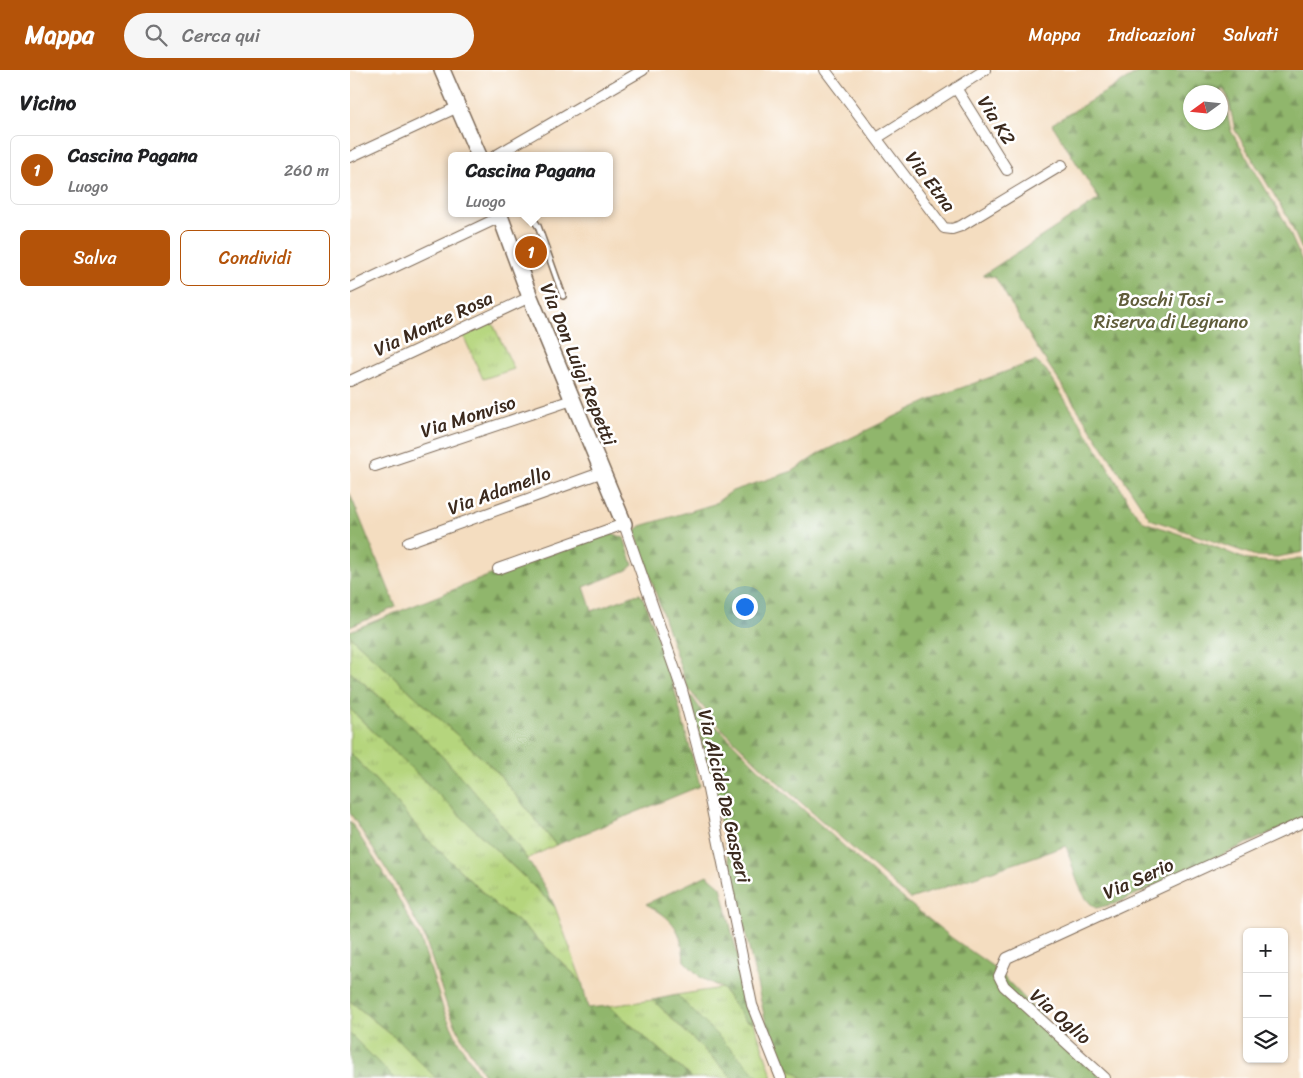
<!DOCTYPE html>
<html lang="it">
<meta charset="utf-8">
<style>
body{margin:0;font-family:Sriracha,sans-serif;background:#f6f6f6;color:#202124}
.controls{position:absolute;right:15px;bottom:15px;display:grid;overflow:hidden;border-radius:8px;box-shadow:0 1px 4px #0004}
.controls button{width:45px;height:45px;display:grid;place-items:center;padding:0;border:0;border-bottom:1px solid #e0e0e0;background:#fff;color:#202124;font:25px sans-serif}
.compass{position:absolute;left:833px;top:15px;width:45px;height:45px;border-radius:50%;background:#fff;box-shadow:0 1px 4px #0004;rotate:255deg}
.you{position:absolute;left:394px;top:536px;width:18px;height:18px;margin:-12px;border:4px solid #fff;border-radius:50%;background:#1a73e8;box-shadow:0 0 0 8px #1a73e833}
.badge{display:grid;place-items:center;width:32px;height:32px;border-radius:50%;background:#b45309;color:#fff;font-size:16px;font-weight:700}
.pin{position:absolute;translate:-50% -50%;border:2px solid #fff;box-shadow:0 1px 5px #0006}
.popup{position:absolute;left:98px;top:82px;width:165px;height:65px;box-sizing:border-box;display:grid;place-content:center;border-radius:8px;background:#fff;filter:drop-shadow(0 1px 4px #0005);font-size:16px;white-space:nowrap;color:#757577}
.popup b{font-size:19px;color:#202124}
.popup::after{content:'';position:absolute;left:50%;top:100%;margin-left:-10px;border:10px solid transparent;border-top-color:#fff}
.list{margin:0;padding:0;list-style:none}
h2{display:flex;justify-content:space-between;align-items:center;height:65px;margin:0;padding:0 20px;font-size:21px}
h2 small{font-size:16px;font-weight:400;color:#757577}
.list li{display:grid;grid-template-columns:32px 1fr auto;gap:15px;align-items:center;box-sizing:border-box;height:70px;margin:0 10px 10px;padding:0 10px;border:1px solid #e0e0e0;border-radius:8px}
.list b{display:block;font-size:19px;white-space:nowrap}
.list p{margin:0;font-size:16px;white-space:nowrap;color:#757577}
.list em{font-size:16px;font-style:normal;color:#757577}
.actions{display:flex;gap:10px;padding:15px 20px}
.actions a{flex:1;padding:11px 0;border:1px solid #b45309;border-radius:8px;text-align:center;font-size:18px;color:#b45309}
.actions .main{background:#b45309;color:#fff}
.icon{flex:none;width:28px;height:28px;fill:none;stroke:currentColor;stroke-width:2;stroke-linecap:round;stroke-linejoin:round}
.map{position:relative;flex:none;width:953px;height:1008px;overflow:hidden}
header{display:flex;align-items:center;gap:30px;box-sizing:border-box;height:70px;padding:0 25px;background:#b45309;color:#fff}
header strong{font-size:24px}
nav{display:flex;gap:28px;margin-inline-start:auto;font-size:18px}
.search{width:350px;height:45px;background:#f6f6f6;display:flex;align-items:center;gap:12px;box-sizing:border-box;padding:0 18px;border-radius:28px;color:#757577;font-size:19px}
main{display:flex}
aside{flex:1;background:#fff}
.map>svg:first-child{display:block}
.grass{fill:url(#grass-tufts);stroke:#78804e}
.forest{fill:url(#forest-firs);stroke:#667045;fill-rule:evenodd}
.lines{fill:none;stroke-linecap:round;stroke-linejoin:round}
.lane-casing{stroke:#7c6957;stroke-width:8}
.street-casing{stroke:#7c6957;stroke-width:12}
.secondary-casing{stroke:#7c6957;stroke-width:18}
.lane{stroke:#fff;stroke-width:5}
.street{stroke:#fff;stroke-width:10}
.secondary{stroke:#fff;stroke-width:15}
.labels{text-anchor:middle;stroke-width:5;stroke-linejoin:round;paint-order:stroke}
.street-label{font-size:19px;fill:#3b2a1e;stroke:#fff}
.park-label{font-size:19px;fill:#605d3a;stroke:#fff}
</style>
<header>
<strong>Mappa</strong>
<div class="search"><svg class="icon" aria-label="search" viewBox="0 0 24 24"><circle cx="10" cy="10" r="6"/><path d="M15 15l6 6"/></svg>Cerca qui</div>
<nav><a>Mappa</a><a>Indicazioni</a><a>Salvati</a></nav>
</header>
<main>
<aside>
<h2>Vicino<small></small></h2>
<ul class="list">
<li><span class="badge">1</span><div><b>Cascina Pagana</b><p>Luogo</p></div><em>260 m</em></li>
</ul>
<div class="actions"><a class="main">Salva</a><a>Condividi</a></div>
</aside>
<div class="map">
<svg width="953" height="1008" viewBox="0 0 953 1008">
<defs>
<pattern id="grass-tufts" width="24" height="20" patternUnits="userSpaceOnUse" patternTransform="scale(1.25)"><rect width="24" height="20" fill="#b5d57d"/><path d="M3 7l-1-3M5 7V3M7 7l1-3M15 17l-1-3M17 17v-4M19 17l1-3" fill="none" stroke="#9db76c"/></pattern>
<pattern id="forest-firs" width="22" height="20" patternUnits="userSpaceOnUse" patternTransform="scale(1.25)"><rect width="22" height="20" fill="#90b66c"/><path d="M5 1l3.5 6h-7zM16 11l3.5 6h-7z" fill="#779458"/></pattern>
</defs>
<rect width="100%" height="100%" fill="#fff"/>
<filter id="ink" filterUnits="userSpaceOnUse"><feTurbulence type="fractalNoise" baseFrequency=".02" numOctaves="2"/><feDisplacementMap in="SourceGraphic" scale="10" xChannelSelector="R" yChannelSelector="G"/><feConvolveMatrix kernelMatrix="1 2 1 2 8 2 1 2 1" color-interpolation-filters="sRGB"/></filter>
<filter id="wash" filterUnits="userSpaceOnUse"><feTurbulence type="fractalNoise" baseFrequency=".0096" numOctaves="4" result="noise"/><feDisplacementMap in="SourceGraphic" scale="20" xChannelSelector="R" yChannelSelector="G"/><feGaussianBlur stdDeviation="1.12" result="paint"/><feColorMatrix in="noise" values="0 0 0 0 0 0 0 0 0 0 0 0 0 0 0 0 0 1.4 0 .05"/><feComposite in="paint" operator="in"/></filter>
<g filter="url(#wash)">
<rect width="100%" height="100%" fill="#f4ddc0"/>
<g class="grass">
<path d="M142,252L164,299L133,309L113,265Z"/>
<path d="M0,566L147,702L206,775L177,789C126,719 68,656 0,602Z"/>
<path d="M0,639L205,837L232,912L174,856L149,838L76,768L45,731L0,683Z"/>
<path d="M372,918L395,950L404,953L423,1008H410L327,925Z"/>
<path d="M303,930L383,1008H342L259,936Z"/>
<path d="M0,931L49,971L86,1008H44L0,964Z"/>
<path d="M426,988L453,1008H435Z"/>
</g>
<g class="forest">
<path d="M792,0H953V182L938,148L885,60L878,27L873,19L870,21L874,29L881,61L934,150L953,193V482L927,487L906,486L800,449L682,270L647,210L644,207L633,205L749,129L702,54ZM841,22H871V52H841Z"/>
<path d="M685,291L696,300L752,387L784,441L794,452L853,472L897,490L925,492L953,488V748L767,833L746,838C728,827 723,795 716,776L560,829L420,705L366,653L337,617L285,461L291,456L364,434L382,421L443,401L470,383L548,345L589,326Z"/>
<path d="M0,424L46,537L0,557Z"/>
<path d="M262,463L274,468L283,495L277,500L234,517L242,541L285,525L290,524L294,530L320,603L350,716L206,775L147,702L0,566V561L148,502Z"/>
<path d="M0,602C57,648 108,699 153,757C172,781 192,809 205,837L0,639Z"/>
<path d="M339,627H342L355,645L415,705L538,816L602,868L645,898L752,1008H453L426,988L418,962L356,689Z"/>
<path d="M0,683L45,731L76,768L149,838L174,856L232,912L238,938L259,936L342,1008H136L111,967L98,939L75,868L45,813L0,743Z"/>
<path d="M0,751L41,815L71,870L94,941L107,969L131,1008H86L49,971L0,931Z"/>
<path d="M357,805L371,817L404,953L395,950L372,918L351,908L334,891C332,860 324,849 296,834Z"/>
<path d="M327,925L410,1008H383L303,930Z"/>
<path d="M0,964L44,1008H0Z"/>
</g>
</g>
<g filter="url(#ink)">
<g class="lines">
<defs>
<path id="lane" d="M179,143L188,156L213,226"/>
<g id="street">
<path d="M475,0L594,158L602,159L611,156L712,95"/>
<path d="M606,18L657,100"/>
<path d="M527,68L635,0"/>
<path d="M145,86L293,0"/>
<path d="M0,87L108,37"/>
<path d="M0,218L150,147"/>
<path d="M0,311L180,227"/>
<path d="M25,396L222,330"/>
<path d="M58,472L253,402"/>
<path d="M148,499L274,454L332,620L355,705L402,935L431,1008"/>
<path d="M755,1008L654,916L649,906L657,888L953,752"/>
</g>
<g id="secondary">
<path d="M92,0L129,86"/>
<path d="M149,143L180,227L274,454"/>
</g>
</defs>
<use href="#lane" class="lane-casing"/>
<use href="#street" class="street-casing"/>
<use href="#secondary" class="secondary-casing"/>
<use href="#lane" class="lane"/>
<use href="#street" class="street"/>
<use href="#secondary" class="secondary"/>
</g>
</g>
<g class="labels">
<g class="street-label">
<text transform="translate(647 50) rotate(58)" y="7">Via K2</text>
<text transform="translate(581 111) rotate(53)" y="7">Via Etna</text>
<text transform="translate(83 253) rotate(-25)" y="7">Via Monte Rosa</text>
<text transform="translate(229 294) rotate(68)" y="7">Via Don Luigi Repetti</text>
<text transform="translate(118 346) rotate(-18)" y="7">Via Monviso</text>
<text transform="translate(149 420) rotate(-20)" y="7">Via Adamello</text>
<text transform="translate(375 726) rotate(77)" y="7">Via Alcide De Gasperi</text>
<text transform="translate(788 808) rotate(-24)" y="7">Via Serio</text>
<text transform="translate(711 946) rotate(41)" y="7">Via Oglio</text>
</g>
<g class="park-label">
<text x="821" y="236">Boschi Tosi -<tspan x="821" dy="22">Riserva di Legnano</tspan></text>
</g>
</g>
</svg>
<div class="controls">
<button>+</button>
<button>−</button>
<button><svg class="icon" aria-label="layers" viewBox="0 0 24 24"><path d="M12 4l9 5-9 5-9-5zM3 14l9 5 9-5"/></svg></button>
</div>
<svg class="compass" viewBox="-18 -18 36 36"><path d="M0-13l5 13h-10z" fill="#e53935"/><path d="M0 13l5-13h-10z" fill="#757577"/></svg>
<div class="you"></div>
<div class="pin badge" style="left:181px;top:182px">1</div>
<div class="popup"><b>Cascina Pagana</b>Luogo</div>
</div>
</main>
